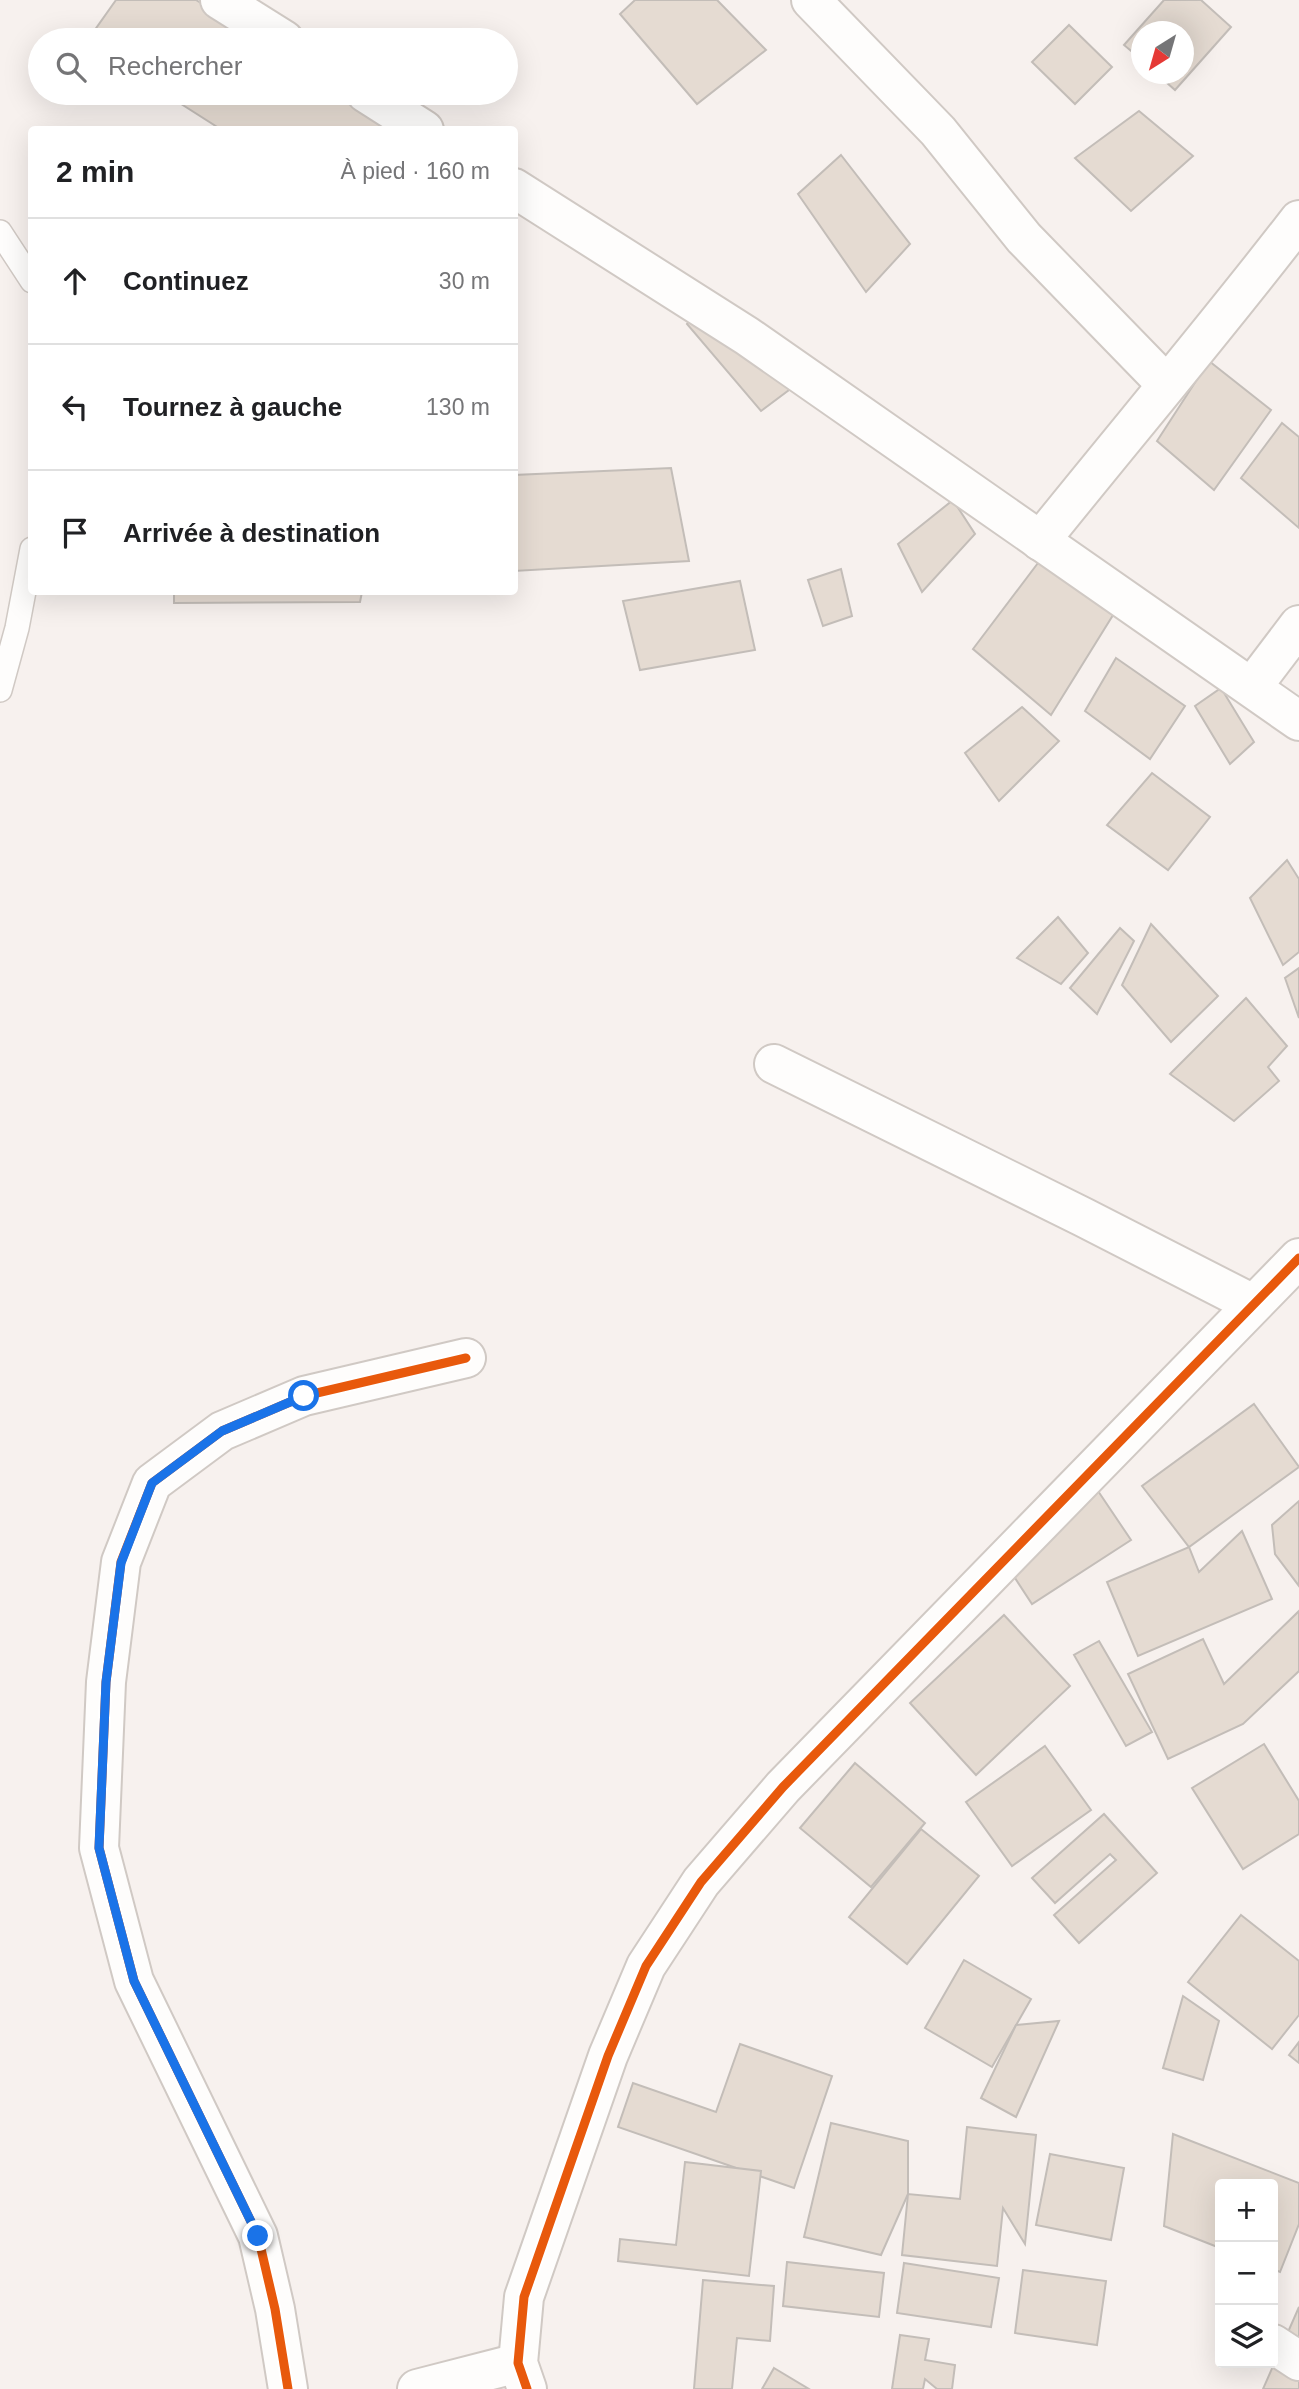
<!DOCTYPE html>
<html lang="fr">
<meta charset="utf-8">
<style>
body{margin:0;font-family:Helvetica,sans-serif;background:#f2f2f2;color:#202124}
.controls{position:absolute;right:21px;bottom:21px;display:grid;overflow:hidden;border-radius:7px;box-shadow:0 7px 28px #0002}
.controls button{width:63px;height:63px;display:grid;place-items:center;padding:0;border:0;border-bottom:2px solid #e0e0e0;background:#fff;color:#202124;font:35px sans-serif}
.compass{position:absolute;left:1131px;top:21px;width:63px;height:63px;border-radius:50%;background:#fff;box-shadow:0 7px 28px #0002;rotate:217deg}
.stop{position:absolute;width:21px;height:21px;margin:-16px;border:5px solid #1a73e8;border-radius:50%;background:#fff}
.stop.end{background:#1a73e8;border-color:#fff;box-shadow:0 2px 7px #0008}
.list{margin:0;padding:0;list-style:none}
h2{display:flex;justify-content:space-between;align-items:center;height:91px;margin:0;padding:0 28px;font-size:30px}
h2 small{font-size:23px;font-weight:400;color:#757577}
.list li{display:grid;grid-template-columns:46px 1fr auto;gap:21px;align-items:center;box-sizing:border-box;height:126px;padding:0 28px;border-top:2px solid #e0e0e0}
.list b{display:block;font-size:26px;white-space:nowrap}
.list em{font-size:23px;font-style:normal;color:#757577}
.icon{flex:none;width:38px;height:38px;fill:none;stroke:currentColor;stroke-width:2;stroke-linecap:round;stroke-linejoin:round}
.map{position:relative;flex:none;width:1299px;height:2389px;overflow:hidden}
.search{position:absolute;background:#fff;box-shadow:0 7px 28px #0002;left:28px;top:28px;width:490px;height:77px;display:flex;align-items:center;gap:18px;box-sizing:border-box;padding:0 24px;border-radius:38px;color:#757577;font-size:26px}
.panel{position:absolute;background:#fff;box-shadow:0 7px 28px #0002;left:28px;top:126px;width:490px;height:469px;border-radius:7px}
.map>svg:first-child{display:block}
.building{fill:#e5dbd2;stroke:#c3bdb8;stroke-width:2}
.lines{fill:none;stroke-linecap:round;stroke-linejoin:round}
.lane-casing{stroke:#d0c9c4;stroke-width:26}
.street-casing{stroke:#d0c9c4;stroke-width:42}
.lane{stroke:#fefdfc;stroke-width:23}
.street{stroke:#fefdfc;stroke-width:38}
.cycleway-casing{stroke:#fff;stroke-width:13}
.cycleway{stroke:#e8590c;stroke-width:9}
.route{stroke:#1a73e8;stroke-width:9}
</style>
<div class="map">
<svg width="1299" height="2389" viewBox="0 0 1299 2389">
<rect width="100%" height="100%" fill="#f7f1ee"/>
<g class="building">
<path d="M116,0H196L260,40H104L92,34Z"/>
<path d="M635,0H717L766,50L697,104L620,14Z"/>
<path d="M1164,0H1201L1231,27L1175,90L1157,74H1184V32H1142V60L1124,45Z"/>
<path d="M1069,25L1112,67L1075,104L1032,62Z"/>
<path d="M164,93H344L402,130H222Z"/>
<path d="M1139,111L1193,156L1131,211L1075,158Z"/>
<path d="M841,155L910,244L866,292L798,194Z"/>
<path d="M696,312L797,384L761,411L687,324Z"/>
<path d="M1209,361L1271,410L1214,490L1157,441Z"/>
<path d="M1282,423L1299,437V528L1241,478Z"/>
<path d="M671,468L689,561L514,571V475Z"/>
<path d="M953,500L975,534L922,592L898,544Z"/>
<path d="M1041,559L1118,607L1051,715L973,649Z"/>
<path d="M841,569L852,616L823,626L808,580Z"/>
<path d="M740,581L755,650L640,670L623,601Z"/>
<path d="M174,592H362L360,602L174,603Z"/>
<path d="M1116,658L1185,706L1150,759L1085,711Z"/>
<path d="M1221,688L1254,742L1230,764L1195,706Z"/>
<path d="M1022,707L1059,741L999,801L965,753Z"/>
<path d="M1152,773L1210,817L1168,870L1107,825Z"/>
<path d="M1287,860L1299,879V952L1283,965L1250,898Z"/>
<path d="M1058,917L1088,953L1061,984L1017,958Z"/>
<path d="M1151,924L1218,996L1171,1042L1122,985Z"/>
<path d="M1120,928L1134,941L1097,1014L1070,988Z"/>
<path d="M1299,968V1018L1285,978Z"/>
<path d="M1246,998L1287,1046L1268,1067L1279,1081L1234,1121L1170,1074Z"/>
<path d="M1254,1404L1299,1467L1189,1547L1142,1486Z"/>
<path d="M1094,1485L1131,1540L1032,1604L996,1549Z"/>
<path d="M1299,1501V1586L1275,1554L1272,1525Z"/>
<path d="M1242,1531L1272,1599L1138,1656L1107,1582L1189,1547L1199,1572Z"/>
<path d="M1299,1611V1671L1243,1724L1168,1759L1128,1674L1203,1639L1224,1684Z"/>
<path d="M1004,1615L1070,1686L976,1775L910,1703Z"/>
<path d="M1099,1641L1152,1732L1126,1746L1074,1655Z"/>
<path d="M1264,1744L1299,1801V1834L1243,1869L1192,1788Z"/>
<path d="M1045,1746L1091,1810L1012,1866L966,1802Z"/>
<path d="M855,1763L925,1823L871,1887L800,1828Z"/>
<path d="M1104,1814L1157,1873L1079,1943L1054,1915L1116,1860L1110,1854L1055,1903L1032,1878Z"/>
<path d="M921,1829L979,1876L907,1964L849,1917Z"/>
<path d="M1241,1915L1299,1961V2015L1272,2049L1188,1982Z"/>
<path d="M964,1960L1031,1999L992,2067L925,2028Z"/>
<path d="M1183,1996L1219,2021L1203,2080L1163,2068Z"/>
<path d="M1059,2021L1016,2117L981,2098L1016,2025Z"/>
<path d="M1299,2042V2063L1289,2055Z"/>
<path d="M740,2044L832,2076L794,2188L618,2127L633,2083L716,2112Z"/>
<path d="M831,2123L908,2141V2194L881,2255L804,2237Z"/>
<path d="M967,2127L1036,2135L1025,2244L1003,2208L997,2266L902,2255L908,2194L960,2199Z"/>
<path d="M1173,2134L1299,2183V2224L1280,2272L1273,2269V2184H1220V2248L1164,2226Z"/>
<path d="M1050,2154L1124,2168L1111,2240L1036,2225Z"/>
<path d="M685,2162L761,2171L749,2276L618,2261L620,2239L676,2245Z"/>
<path d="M787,2262L884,2273L879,2317L783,2306Z"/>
<path d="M904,2263L999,2278L991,2327L897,2313Z"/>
<path d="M1023,2270L1106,2281L1097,2345L1015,2333Z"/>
<path d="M703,2280L774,2286L770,2341L737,2338L732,2389H694Z"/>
<path d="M1299,2307V2389H1263Z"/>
<path d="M900,2335L929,2339L925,2360L955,2365L952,2389H937L925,2379L923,2389H892Z"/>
<path d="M774,2368L809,2389H762Z"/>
</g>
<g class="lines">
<defs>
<g id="lane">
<path d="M0,232L32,281"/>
<path d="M0,690L17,628L32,549"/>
</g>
<g id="street">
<path d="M220,0L284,40"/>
<path d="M811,0L938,131L1024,238L1166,384"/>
<path d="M366,93L424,130"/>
<path d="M514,188L747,336L1299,721"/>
<path d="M1040,541C1126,434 1215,329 1299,220"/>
<path d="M1252,687L1299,625"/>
<path d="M774,1064L1083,1217L1253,1304"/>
<path d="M1273,2344L1299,2361"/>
<path d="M288,2389L275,2309L258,2236L134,1981L99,1848L106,1682L121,1562L152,1483L222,1431L304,1396L466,1358"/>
<path d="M417,2389L518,2363"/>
<path d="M527,2389L518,2363L524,2297L608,2056L646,1966L701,1882L783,1787L1299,1258"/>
</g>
</defs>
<use href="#lane" class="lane-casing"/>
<use href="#street" class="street-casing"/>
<use href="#lane" class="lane"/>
<use href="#street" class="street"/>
<defs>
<g id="cycleway">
<path d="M288,2389L275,2309L258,2236L134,1981L99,1848L106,1682L121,1562L152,1483L222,1431L304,1396L466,1358"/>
<path d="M527,2389L518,2363L524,2297L608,2056L646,1966L701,1882L783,1787L1299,1258"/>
</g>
</defs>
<use href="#cycleway" class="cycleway-casing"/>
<use href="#cycleway" class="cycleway"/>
</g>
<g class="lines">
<path class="route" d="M258,2236L134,1981L99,1848L106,1682L121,1563L152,1483L222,1431L304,1396"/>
</g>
</svg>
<div class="controls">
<button>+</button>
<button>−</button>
<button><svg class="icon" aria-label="layers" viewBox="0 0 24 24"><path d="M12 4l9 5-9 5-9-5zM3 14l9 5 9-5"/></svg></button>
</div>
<svg class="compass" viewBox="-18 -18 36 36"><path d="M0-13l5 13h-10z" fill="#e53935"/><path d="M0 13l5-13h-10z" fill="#757577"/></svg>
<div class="stop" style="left:304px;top:1396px"></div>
<div class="stop end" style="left:258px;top:2236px"></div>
<div class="search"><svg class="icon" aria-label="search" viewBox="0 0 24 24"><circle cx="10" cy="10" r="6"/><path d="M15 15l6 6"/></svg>Rechercher</div>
<section class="panel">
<h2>2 min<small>À pied · 160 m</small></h2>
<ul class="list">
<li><svg class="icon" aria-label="ahead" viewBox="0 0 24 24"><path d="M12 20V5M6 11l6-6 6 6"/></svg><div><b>Continuez</b></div><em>30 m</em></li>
<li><svg class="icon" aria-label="left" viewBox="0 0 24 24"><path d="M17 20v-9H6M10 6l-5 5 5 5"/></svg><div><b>Tournez à gauche</b></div><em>130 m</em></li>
<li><svg class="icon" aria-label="arrive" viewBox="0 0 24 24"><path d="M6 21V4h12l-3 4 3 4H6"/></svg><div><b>Arrivée à destination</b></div></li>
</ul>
</section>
</div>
